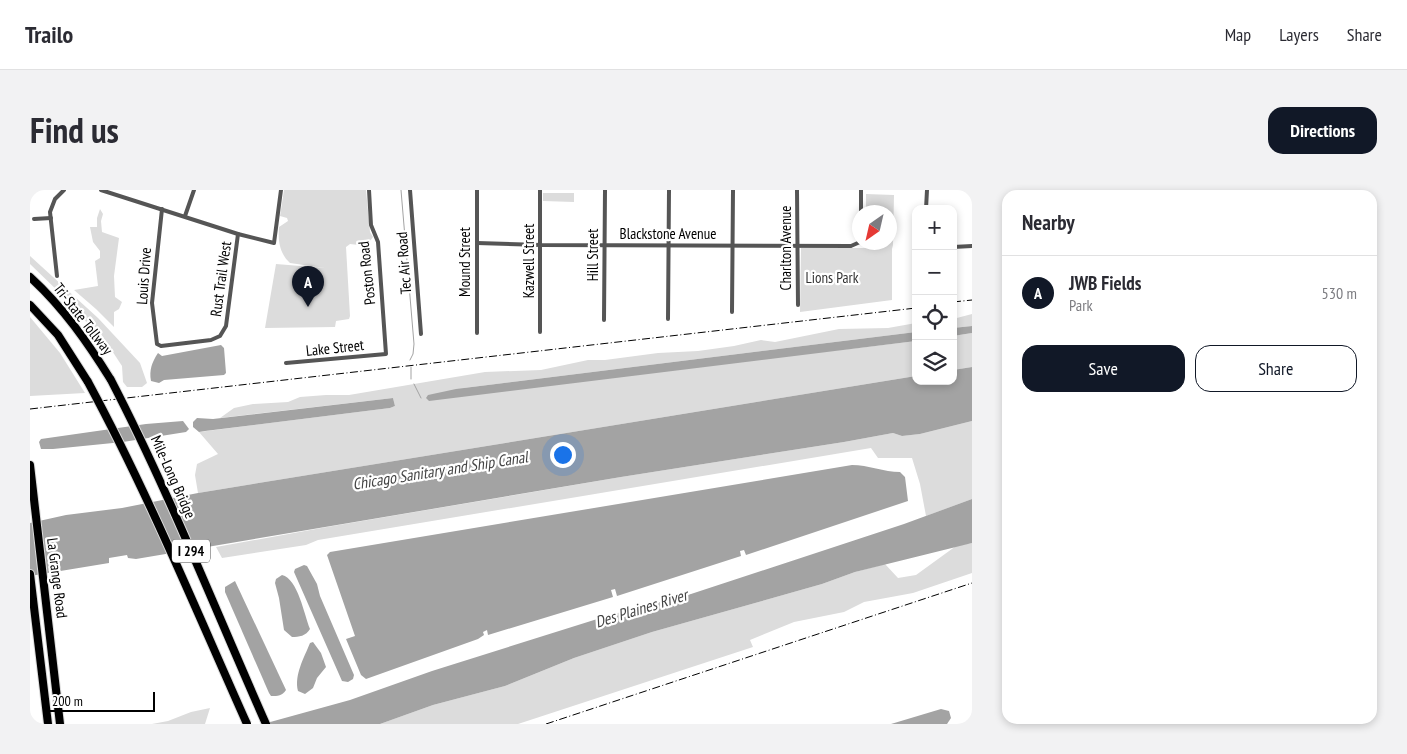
<!DOCTYPE html>
<meta charset="utf-8">
<style>
body{margin:0;font-family:"PT Sans Narrow",sans-serif;background:#f2f2f3;color:#2b2b33}
.controls{position:absolute;right:15px;top:15px;display:grid;overflow:hidden;border-radius:10px;box-shadow:0 2px 8px #0003}
.controls button{width:45px;height:45px;display:grid;place-items:center;padding:0;border:0;border-bottom:1px solid #e1e1e2;background:#fff;color:#2b2b33;font:25px sans-serif}
.compass{position:absolute;left:822px;top:15px;width:45px;height:45px;border-radius:50%;background:#fff;box-shadow:0 2px 8px #0003;rotate:214deg}
.scale{position:absolute;left:15px;bottom:12px;width:110px;box-sizing:border-box;padding-left:5px;border:2px solid #000;border-top:0;font-size:14px;line-height:18px;white-space:nowrap;color:#000;-webkit-text-stroke:4px #fff;paint-order:stroke}
.you{position:absolute;left:532px;top:264px;width:18px;height:18px;margin:-12px;border:4px solid #fff;border-radius:50%;background:#1a73e8;box-shadow:0 0 0 8px #1a73e833}
.badge{display:grid;place-items:center;width:32px;height:32px;border-radius:50%;background:#111827;color:#fff;font-size:16px;font-weight:700}
.pin{position:absolute;translate:-50% -41px;filter:drop-shadow(0 1px 2px #0008)}
.pin::after{content:'';position:absolute;top:26px;width:18px;height:15px;background:inherit;clip-path:polygon(0 0,100% 0,50% 100%)}
.list{margin:0;padding:0;list-style:none}
h2{display:flex;justify-content:space-between;align-items:center;height:65px;margin:0;padding:0 20px;font-size:21px}
h2 small{font-size:16px;font-weight:400;color:#7c7c81}
.list li{display:grid;grid-template-columns:32px 1fr auto;gap:15px;align-items:center;box-sizing:border-box;height:75px;padding:0 20px;border-top:1px solid #e1e1e2}
.list b{display:block;font-size:19px;white-space:nowrap}
.list p{margin:0;font-size:16px;white-space:nowrap;color:#7c7c81}
.list em{font-size:16px;font-style:normal;color:#7c7c81}
.actions{display:flex;gap:10px;padding:15px 20px}
.actions a{flex:1;padding:11px 0;border:1px solid #111827;border-radius:15px;text-align:center;font-size:18px;color:#111827}
.actions .main{background:#111827;color:#fff}
.icon{flex:none;width:28px;height:28px;fill:none;stroke:currentColor;stroke-width:2;stroke-linecap:round;stroke-linejoin:round}
.map{position:relative;flex:none;width:942px;height:534px;overflow:hidden;border-radius:15px}
header{display:flex;align-items:center;gap:30px;box-sizing:border-box;height:70px;padding:0 25px;background:#fff;border-bottom:1px solid #e1e1e2}
header strong{font-size:24px}
nav{display:flex;gap:28px;margin-inline-start:auto;font-size:18px}
.intro{display:flex;align-items:center;justify-content:space-between;box-sizing:border-box;height:120px;padding:0 30px}
h1{margin:0;font-size:35px}
.button{padding:12px 22px;border-radius:15px;background:#111827;color:#fff;font-size:18px;font-weight:700}
main{display:flex;gap:30px;padding:0 30px}
aside{flex:1;background:#fff;border-radius:15px;box-shadow:0 2px 8px #0003}
.map>svg:first-child{display:block}
.green{fill:#dcdcdc}
.water{fill:#a3a3a3}
.lines{fill:none;stroke-linecap:round;stroke-linejoin:round}
.stream{stroke:#a3a3a3;stroke-width:1}
.highway-casing{stroke:#dbdbdb;stroke-width:10}
.street{stroke:#555;stroke-width:4}
.highway{stroke:#000;stroke-width:8}
.rail{stroke:#000;stroke-width:1;stroke-dasharray:8 2.5 1 2.5;stroke-linecap:butt}
.highway-bridge-casing{stroke:#dbdbdb;stroke-width:10;stroke-linecap:butt}
.highway-bridge{stroke:#000;stroke-width:8}
.labels{text-anchor:middle;stroke-width:4.5;stroke-linejoin:round;paint-order:stroke}
.shield{fill:#fff;stroke:#4c4c4c;stroke-width:1}
.shield-label{font-size:14px;font-weight:bold;fill:#000}
.street-label{font-size:15px;fill:#000;stroke:#fff}
.park-label{font-size:15px;fill:#333;stroke:#fff}
.water-label{font-size:16px;font-style:italic;fill:#444;stroke:#fff}
</style>
<header>
<strong>Trailo</strong>
<nav><a>Map</a><a>Layers</a><a>Share</a></nav>
</header>
<div class="intro"><h1>Find us</h1><a class="button">Directions</a></div>
<main>
<div class="map">
<svg width="942" height="534" viewBox="0 0 942 534">
<rect width="100%" height="100%" fill="#fff"/>
<g class="green">
<path d="M254,0H336L340,42L343,47L340,51L338,50V56L320,54L316,57L320,126L319,129L306,131L305,137L235,138L246,74L295,78L260,73C249,63 248,50 249,37L258,31L257,28L250,26Z"/>
<path d="M513,3H544V12L513,11Z"/>
<path d="M836,4L864,5L863,55L862,59V110L770,122L771,58H836L837,53L859,52V22H836Z"/>
<path d="M70,19L73,24L71,31L72,42L89,48L84,86L85,107L92,112L89,119L84,122V137L66,119L44,100L68,96L65,71L70,68V61L63,52L60,37H67V28Z"/>
<path d="M0,66L68,128L110,173L117,193L112,197H97L93,192L92,176L71,144L60,136L32,105L0,74Z"/>
<path d="M942,124V136L923,138V129Z"/>
<path d="M0,127L30,163L55,203L0,206Z"/>
<path d="M886,133V142L426,199L828,158L886,151V186L168,303L165,285L167,274L188,264L169,242L360,218L365,216L363,208L190,228L204,218L223,214L258,212L270,207L296,205H319L455,182L511,180L558,170H575L628,163L668,161L704,156L731,150L745,152L809,139L858,138Z"/>
<path d="M942,143V177L923,180V146Z"/>
<path d="M942,231V309L896,326L890,294L882,268H848L841,258L288,350L276,355L192,368L186,357L297,337L591,287L814,252L863,243L872,246L890,244Z"/>
<path d="M942,353V383L883,403L834,412L814,422L764,432L720,450L723,457L488,534H350L403,515L475,496L544,468L622,442L792,394L825,382L855,374L868,388L886,385L926,356Z"/>
<path d="M180,518L175,534H122L138,531L161,522Z"/>
</g>
<g class="water">
<path d="M942,136V143L923,146V138Z"/>
<path d="M886,142V151L399,211L396,208L398,205L426,199Z"/>
<path d="M191,155L194,158L196,183L194,185L134,190L129,193L121,191C119,180 122,172 128,163L132,166Z"/>
<path d="M942,177V231L890,244L872,246L863,243L814,252L591,287L106,369L98,368L97,365L79,368V373L0,386V333L36,325L92,318L168,303L886,186V191H923V180Z"/>
<path d="M363,208L365,216L360,218L175,241L169,242L163,237V232L167,228L183,229Z"/>
<path d="M153,231L159,239L156,242L93,252L23,259H11L9,252L11,249L116,234Z"/>
<path d="M822,275C838,275 854,282 870,282L875,287L878,311L716,365L714,360L710,361L711,366L587,406L585,399L581,400L583,407L458,445L457,440L453,442L454,445L448,449L336,489L331,485L316,449L325,446L297,365L300,362Z"/>
<path d="M942,309V353L825,382L792,394L622,442L544,468L475,496L403,515L350,534H233L320,510L402,481L580,425L661,404L874,334Z"/>
<path d="M274,375L277,376L287,394L290,406L324,485L323,489L318,492L312,491L264,382L265,379Z"/>
<path d="M252,385C268,389 274,424 280,439C276,446 269,447 262,447L254,440L249,408L245,393L246,389Z"/>
<path d="M205,391L256,500C252,506 248,506 241,506L239,503L195,402V397Z"/>
<path d="M283,452L291,463L296,477L287,488L283,498L275,504L268,501C264,485 274,468 280,453Z"/>
<path d="M911,519L919,521L921,528L917,534H861Z"/>
</g>
<g class="lines">
<g class="stream">
<path d="M371,0L384,154L383,164L380,170"/>
<path d="M381,177V189"/>
<path d="M384,194L391,208"/>
</g>
<defs>
<g id="highway">
<path d="M0,87C33,117 58,153 81,190"/>
<path d="M0,115L28,145L58,192"/>
<path d="M0,275L30,534"/>
<path d="M0,384L18,534"/>
</g>
</defs>
<use href="#highway" class="highway-casing"/>
<g class="street">
<path d="M71,0L208,44L244,53L251,0"/>
<path d="M380,0L391,144"/>
<path d="M447,0V143"/>
<path d="M767,0L768,115"/>
<path d="M132,19L122,113L127,154L131,156L181,150L190,146L196,136L208,44"/>
<path d="M896,19L897,0"/>
<path d="M831,22V0"/>
<path d="M155,26L164,0"/>
<path d="M4,29L21,28"/>
<path d="M447,53L511,55L821,56L830,52"/>
<path d="M923,57L942,56"/>
<path d="M27,86L20,22L25,9L34,0"/>
<path d="M702,122L703,0"/>
<path d="M638,129L639,0"/>
<path d="M574,130L575,0"/>
<path d="M510,142V0"/>
<path d="M256,173L356,164L348,52L341,35L339,0"/>
</g>
<use href="#highway" class="highway"/>
<g class="rail">
<path d="M923,112L942,110"/>
<path d="M0,219L886,118"/>
<path d="M516,534L942,393"/>
</g>
<defs>
<g id="highway-bridge">
<path d="M81,190C139,302 185,419 236,534"/>
<path d="M58,192C118,303 166,420 217,534"/>
</g>
</defs>
<use href="#highway-bridge" class="highway-bridge-casing"/>
<use href="#highway-bridge" class="highway-bridge"/>
</g>
<g class="labels">
<rect class="shield" x="142" y="349.5" width="38" height="23" rx="4"/>
<g class="shield-label">
<text x="161" y="366">I 294</text>
</g>
<g class="street-label">
<text x="638" y="49">Blackstone Avenue</text>
<text transform="translate(756 58) rotate(-90)" y="5">Charlton Avenue</text>
<text transform="translate(563 65) rotate(-90)" y="5">Hill Street</text>
<text transform="translate(499 71) rotate(-90)" y="5">Kazwell Street</text>
<text transform="translate(435 72) rotate(-90)" y="5">Mound Street</text>
<text transform="translate(374 73) rotate(-94)" y="5">Tec Air Road</text>
<text transform="translate(337 83) rotate(-96)" y="5">Poston Road</text>
<text transform="translate(114 86) rotate(-86)" y="5">Louis Drive</text>
<text transform="translate(191 89) rotate(-82)" y="5">Rust Trail West</text>
<text transform="translate(53 129) rotate(52)" y="5">Tri-State Tollway</text>
<text transform="translate(305 158) rotate(-6)" y="5">Lake Street</text>
<text transform="translate(143 287) rotate(66)" y="5">Mile-Long Bridge</text>
<text transform="translate(27 388) rotate(83)" y="5">La Grange Road</text>
</g>
<g class="park-label">
<text x="802" y="93">Lions Park</text>
</g>
<g class="water-label">
<text transform="translate(410 280) rotate(-9)" y="6">Chicago Sanitary and Ship Canal</text>
<text transform="translate(611 418) rotate(-17)" y="6">Des Plaines River</text>
</g>
</g>
</svg>
<div class="controls">
<button>+</button>
<button>−</button>
<button><svg class="icon" aria-label="locate" viewBox="0 0 24 24"><circle cx="12" cy="12" r="6"/><path d="M12 2v4M12 18v4M2 12h4M18 12h4"/></svg></button>
<button><svg class="icon" aria-label="layers" viewBox="0 0 24 24"><path d="M12 4l9 5-9 5-9-5zM3 14l9 5 9-5"/></svg></button>
</div>
<svg class="compass" viewBox="-18 -18 36 36"><path d="M0-13l5 13h-10z" fill="#e53935"/><path d="M0 13l5-13h-10z" fill="#7c7c81"/></svg>
<div class="scale">200 m</div>
<div class="you"></div>
<div class="pin badge" style="left:278px;top:117px">A</div>
</div>
<aside>
<h2>Nearby<small></small></h2>
<ul class="list">
<li><span class="badge">A</span><div><b>JWB Fields</b><p>Park</p></div><em>530 m</em></li>
</ul>
<div class="actions"><a class="main">Save</a><a>Share</a></div>
</aside>
</main>
